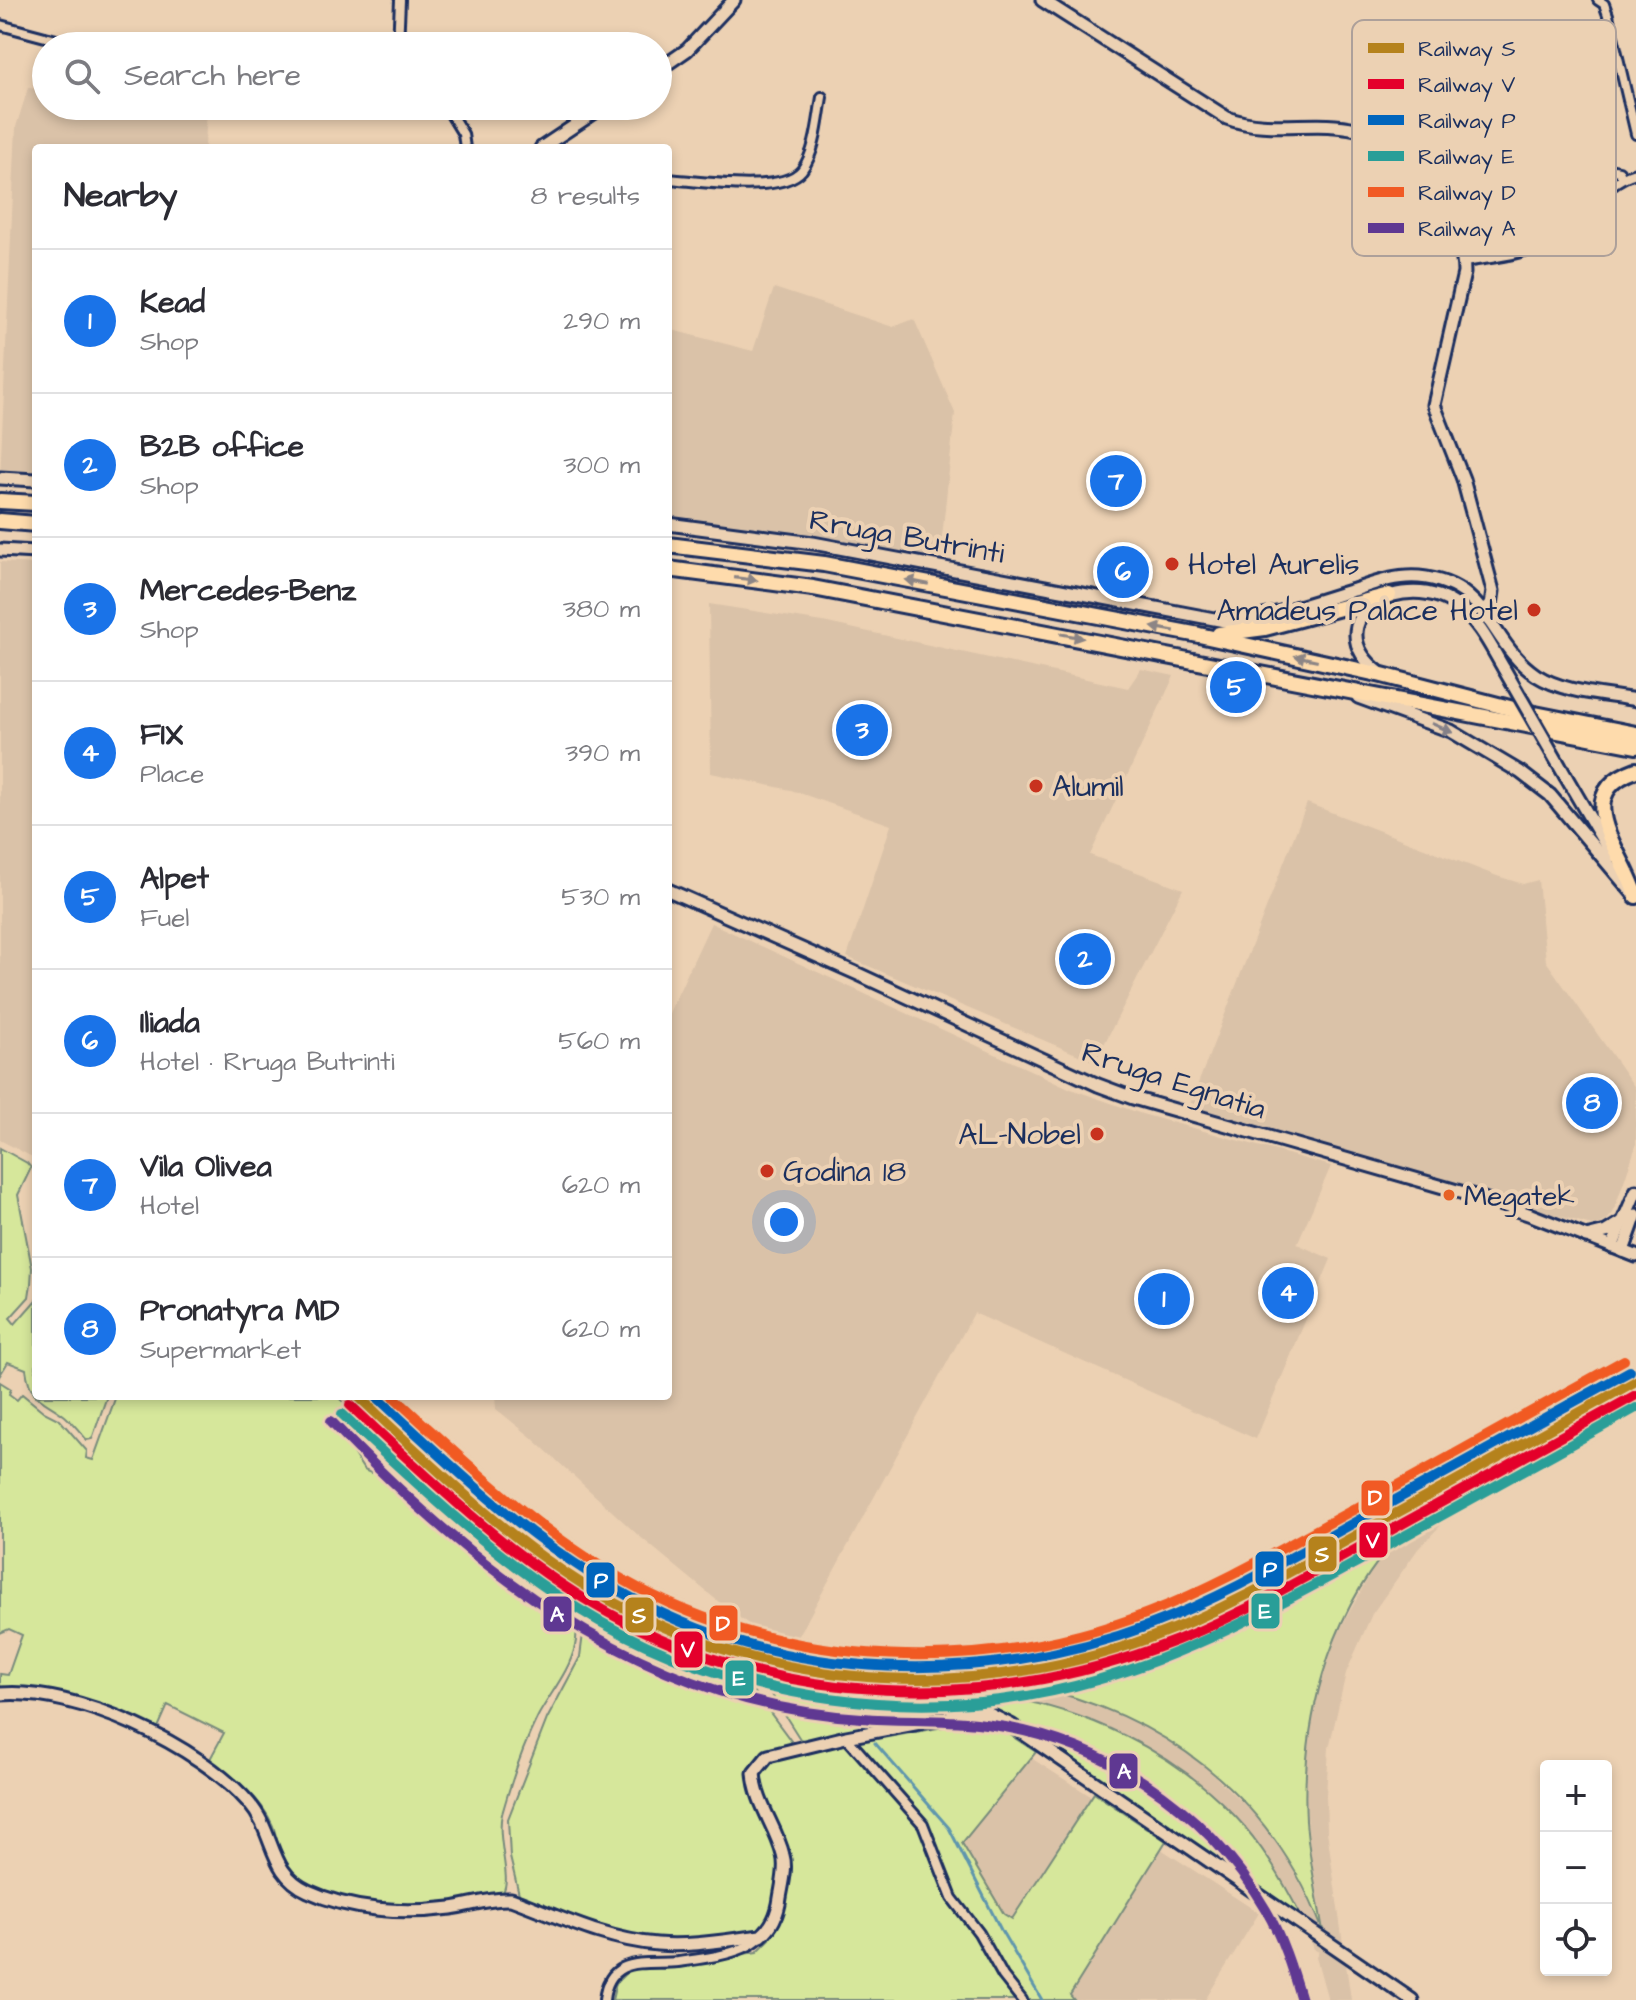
<!DOCTYPE html>
<meta charset="utf-8">
<style>
body{margin:0;font-family:"Architects Daughter",sans-serif;background:#f7f7f7;color:#2b2b33}
.controls{position:absolute;right:24px;bottom:24px;display:grid;overflow:hidden;border-radius:8px;box-shadow:0 4px 12px #0003}
.controls button{width:72px;height:72px;display:grid;place-items:center;padding:0;border:0;border-bottom:2px solid #e1e1e2;background:#fff;color:#2b2b33;font:40px sans-serif}
.you{position:absolute;left:784px;top:1222px;width:28px;height:28px;margin:-20px;border:6px solid #fff;border-radius:50%;background:#1a73e8;box-shadow:0 0 0 12px #1a73e833}
.badge{display:grid;place-items:center;width:52px;height:52px;border-radius:50%;background:#1a73e8;color:#fff;font-size:26px;font-weight:700}
.pin{position:absolute;translate:-50% -50%;border:4px solid #fff;box-shadow:0 2px 8px #0006}
.list{margin:0;padding:0;list-style:none}
h2{display:flex;justify-content:space-between;align-items:center;height:104px;margin:0;padding:0 32px;font-size:34px}
h2 small{font-size:26px;font-weight:400;color:#7c7c81}
.list li{display:grid;grid-template-columns:52px 1fr auto;gap:24px;align-items:center;box-sizing:border-box;height:144px;padding:0 32px;border-top:2px solid #e1e1e2}
.list b{display:block;font-size:30px;white-space:nowrap}
.list p{margin:0;font-size:26px;white-space:nowrap;color:#7c7c81}
.list em{font-size:26px;font-style:normal;color:#7c7c81}
.icon{flex:none;width:44px;height:44px;fill:none;stroke:currentColor;stroke-width:2;stroke-linecap:round;stroke-linejoin:round}
.map{position:relative;flex:none;width:1636px;height:2000px;overflow:hidden}
.search{position:absolute;background:#fff;box-shadow:0 4px 12px #0003;left:32px;top:32px;width:640px;height:88px;display:flex;align-items:center;gap:20px;box-sizing:border-box;padding:0 28px;border-radius:44px;color:#7c7c81;font-size:30px}
.panel{position:absolute;background:#fff;box-shadow:0 4px 12px #0003;left:32px;top:144px;width:640px;height:1256px;border-radius:8px}
.map>svg:first-child{display:block}
.built{fill:#dac2a8;fill-rule:evenodd}
.green{fill:#d6e79b;stroke:#788b7c;stroke-width:2}
.lines{fill:none;stroke-linecap:round;stroke-linejoin:round}
.stream{stroke:#5e96ad;stroke-width:3}
.street-casing{stroke:#1b2f5e;stroke-width:14}
.secondary-casing{stroke:#1b2f5e;stroke-width:17}
.highway-casing{stroke:#1b2f5e;stroke-width:20}
.street{stroke:#ecd1b3;stroke-width:8}
.secondary{stroke:#ecd1b3;stroke-width:11}
.highway{stroke:#fedbac;stroke-width:14}
.secondary-bridge-casing{stroke:#1b2f5e;stroke-width:17;stroke-linecap:butt}
.secondary-bridge{stroke:#ecd1b3;stroke-width:11}
.rail-1-casing{stroke:#ecd1b3;stroke-width:16}
.rail-2-casing{stroke:#ecd1b3;stroke-width:16}
.rail-3-casing{stroke:#ecd1b3;stroke-width:16}
.rail-4-casing{stroke:#ecd1b3;stroke-width:16}
.rail-5-casing{stroke:#ecd1b3;stroke-width:16}
.rail-6-casing{stroke:#ecd1b3;stroke-width:16}
.rail-1{stroke:#b5821c;stroke-width:10}
.rail-2{stroke:#e4002b;stroke-width:10}
.rail-3{stroke:#0065bd;stroke-width:10}
.rail-4{stroke:#299e98;stroke-width:10}
.rail-5{stroke:#f15a24;stroke-width:10}
.rail-6{stroke:#5f3892;stroke-width:10}
.oneway{fill:#8c8585}
.oneway2{fill:#848088}
.poi-dot{fill:#c8321e;stroke:#ecd1b3;stroke-width:3}
.bus-dot{fill:#e76225;stroke:#ecd1b3;stroke-width:3}
.labels{text-anchor:middle;stroke-width:8;stroke-linejoin:round;paint-order:stroke}
.bus-label{font-size:28px;fill:#1b2f5e;stroke:#ecd1b3;text-anchor:start}
.street-label{font-size:30px;fill:#1b2f5e;stroke:#ecd1b3}
.poi-label{font-size:30px;fill:#1b2f5e;stroke:#ecd1b3;text-anchor:start}
.key{fill:#ecd1b3;stroke:#ada09a;stroke-width:2}
.key-label{font-size:22px;fill:#1b2f5e}
.line-badge{stroke:#ecd1b3;stroke-width:3}
.badge-label{font-size:22px;text-anchor:middle;font-weight:bold;fill:#fff}
</style>
<div class="map">
<svg width="1636" height="2000" viewBox="0 0 1636 2000">
<rect width="100%" height="100%" fill="#ecd1b3"/>
<filter id="ink" filterUnits="userSpaceOnUse"><feTurbulence type="fractalNoise" baseFrequency=".0125" numOctaves="2"/><feDisplacementMap in="SourceGraphic" scale="16" xChannelSelector="R" yChannelSelector="G"/><feConvolveMatrix kernelMatrix="1 2 1 2 8 2 1 2 1" color-interpolation-filters="sRGB"/></filter>
<g filter="url(#ink)">
<g class="built">
<path d="M28,88L46,90V106H94L137,111L138,106H207L205,147L220,148H36V480L0,478L16,127Z"/>
<path d="M774,288L893,327L914,319L955,413L939,566L668,524V329L753,351Z"/>
<path d="M0,562L36,564V1159L0,1140Z"/>
<path d="M709,604L823,622L1128,688L1141,669L1174,676L1090,855L1183,889L1095,1062L847,957L891,825L791,790L711,773Z"/>
<path d="M1307,803L1497,876L1523,884L1538,880L1546,961L1636,1089V1146L1613,1213L1606,1221L1595,1226L1288,1140L1287,1137L1189,1107Z"/>
<path d="M711,923L1071,1089L1142,1114L1331,1166L1297,1244L1331,1259L1256,1439L974,1313L790,1652L731,1612L638,1535L530,1436L496,1409L495,1396H668V1015Z"/>
<path d="M348,1396H364L522,1537L593,1583L644,1612L767,1658L801,1665L891,1673L986,1670L1102,1647L1185,1618L1244,1591L1301,1560L1392,1502L1539,1420L1551,1442L1494,1478L1463,1502L1418,1549L1372,1614L1346,1673L1329,1748L1326,1795L1327,1831L1351,2000H1328L1316,1957L1319,1952L1313,1949L1301,1916L1263,1852L1234,1815L1188,1776L1145,1746L1112,1730L1024,1701L960,1693L875,1690L813,1683L718,1659L648,1633L571,1590L538,1566L414,1461ZM1431,1505L1391,1545L1373,1569L1339,1631L1318,1689L1308,1741L1306,1803L1309,1842L1322,1926L1291,1866L1262,1822L1198,1760L1148,1728L1116,1712L1089,1701L1025,1685L1111,1666L1205,1629L1257,1605Z"/>
<path d="M1031,1758L1092,1797L1012,1920L1004,1914L962,1843Z"/>
<path d="M1161,1849L1259,1913L1205,2000H1074L1070,1996Z"/>
</g>
<g class="green">
<path d="M0,1148L27,1163L31,1168L18,1195L32,1268L31,1284L29,1297L10,1318L15,1324L36,1300V1396H107L92,1439L87,1440C80,1432 73,1423 65,1416C43,1399 30,1401 26,1369L8,1362L0,1375Z"/>
<path d="M0,1382L11,1389L9,1394L17,1400L22,1394L44,1412L60,1420L87,1451L86,1458L93,1460L116,1396H337L363,1420V1426L369,1433L353,1453L364,1470L371,1473L376,1454L383,1444L563,1600C573,1613 579,1629 575,1646C570,1670 550,1694 538,1716C523,1746 511,1782 502,1814C496,1838 512,1879 503,1892C457,1913 317,1914 286,1867C278,1856 278,1839 273,1826C261,1797 234,1777 209,1761L224,1733L168,1705L157,1730L110,1710L40,1689L0,1691V1674L8,1675L22,1635L9,1629L0,1633Z"/>
<path d="M1435,1502C1420,1516 1404,1530 1391,1545C1327,1620 1301,1725 1306,1821C1309,1858 1317,1895 1323,1931C1271,1794 1163,1713 1022,1684C1052,1679 1083,1675 1112,1665C1228,1628 1331,1563 1435,1502Z"/>
<path d="M560,1582C631,1633 706,1658 789,1675C803,1678 816,1683 830,1685C884,1693 939,1690 994,1696C1082,1707 1172,1750 1234,1815C1262,1844 1283,1881 1301,1916L995,1710L976,1708L806,1741L800,1739L769,1690L729,1675L696,1667L635,1641L591,1615Z"/>
<path d="M594,1624L664,1661L724,1678L754,1691L791,1741L793,1754L983,1720L990,1722L1036,1752L962,1843L1004,1914L1012,1919L1094,1793L1166,1841L1070,1995L1074,2000H612L616,1983L630,1969L757,1952L770,1939L761,1931L688,1941L613,1935L523,1899L519,1894L510,1857L508,1819L547,1719L580,1657L584,1626Z"/>
</g>
<g class="lines">
<path class="stream" d="M875,1743L949,1828L1001,1930L1042,2000"/>
<defs>
<g id="street">
<path d="M1598,0L1604,4L1608,15L1636,134"/>
<path d="M0,25L79,46"/>
<path d="M398,46L400,0"/>
<path d="M1429,91L1543,158L1555,163L1614,170L1619,171L1622,178"/>
<path d="M446,106L463,134L465,148"/>
<path d="M668,179C699,181 782,195 802,170C816,151 818,120 822,97"/>
<path d="M1464,262C1494,257 1527,255 1554,238C1583,220 1603,181 1636,173"/>
<path d="M846,1737L923,1824L952,1898L979,1933L1003,1976L1022,2000"/>
<path d="M604,2000C609,1954 646,1965 678,1962C700,1959 747,1954 761,1936"/>
</g>
<g id="secondary">
<path d="M1042,0L1227,118C1269,134 1314,119 1356,129C1383,136 1444,211 1456,237C1461,248 1464,261 1464,273L1434,405L1463,479L1493,591L1491,605L1485,611"/>
<path d="M658,70L687,50L734,0"/>
<path d="M541,148L604,106"/>
<path d="M0,478L36,480"/>
<path d="M668,524L813,543L1230,622C1273,617 1313,602 1354,590C1375,583 1397,575 1419,577C1491,584 1488,643 1536,675C1564,693 1604,694 1636,700"/>
<path d="M0,550L36,552"/>
<path d="M1380,673C1312,621 1404,564 1460,608C1480,623 1491,647 1504,669"/>
<path d="M1358,697L1451,731L1520,772L1550,795L1636,897"/>
<path d="M1566,777L1612,856"/>
<path d="M668,890L858,974L1098,1085L1133,1098L1478,1197L1531,1215L1636,1256"/>
<path d="M1586,1237L1606,1232L1624,1221"/>
<path d="M1612,1247L1636,1191"/>
<path d="M1623,1251L1636,1215"/>
<path d="M0,1694C76,1687 200,1746 249,1803C276,1834 268,1873 308,1891C351,1911 404,1914 451,1908C471,1905 490,1898 511,1899C557,1916 606,1940 657,1944C691,1947 727,1940 761,1936C773,1926 778,1914 780,1898C782,1885 787,1868 783,1855C776,1826 756,1804 754,1773L768,1756L846,1737L973,1713L985,1712L1011,1725L1412,2000"/>
</g>
<g id="highway">
<path d="M0,501L36,503"/>
<path d="M0,521L36,524"/>
<path d="M668,545L824,564L1199,635L1382,675L1525,712L1636,734"/>
<path d="M668,569L813,588L1636,746"/>
<path d="M1219,634L1265,628L1389,595"/>
<path d="M1636,770C1566,795 1625,854 1636,896"/>
</g>
</defs>
<use href="#street" class="street-casing"/>
<use href="#secondary" class="secondary-casing"/>
<use href="#highway" class="highway-casing"/>
<use href="#street" class="street"/>
<use href="#secondary" class="secondary"/>
<use href="#highway" class="highway"/>
<defs>
<path id="secondary-bridge" d="M1504,669L1566,777"/>
</defs>
<use href="#secondary-bridge" class="secondary-bridge-casing"/>
<use href="#secondary-bridge" class="secondary-bridge"/>
<defs>
<path id="rail-1" d="M358,1396C441,1474 526,1558 628,1610C790,1693 982,1700 1152,1637C1229,1609 1300,1566 1371,1527C1460,1479 1548,1430 1636,1381"/>
<path id="rail-2" d="M350,1405C434,1483 519,1567 622,1620C786,1706 983,1711 1156,1648C1235,1620 1308,1575 1382,1535C1467,1488 1552,1442 1636,1395"/>
<path id="rail-3" d="M376,1396C455,1470 534,1545 630,1597C786,1683 985,1687 1150,1625C1227,1596 1298,1553 1370,1514C1457,1466 1544,1419 1630,1371"/>
<path id="rail-4" d="M342,1414C416,1483 490,1554 577,1608C728,1702 926,1730 1097,1680C1193,1653 1280,1604 1368,1556C1457,1507 1547,1458 1636,1408"/>
<path id="rail-5" d="M393,1396C469,1466 546,1539 638,1588C793,1669 985,1676 1148,1613C1223,1584 1293,1542 1364,1504C1451,1456 1538,1408 1624,1360"/>
<path id="rail-6" d="M331,1421C442,1537 564,1641 719,1691C765,1706 814,1715 862,1718C900,1721 939,1719 977,1723C1097,1736 1205,1805 1266,1910C1282,1937 1292,1969 1301,2000"/>
</defs>
<use href="#rail-1" class="rail-1-casing"/>
<use href="#rail-2" class="rail-2-casing"/>
<use href="#rail-3" class="rail-3-casing"/>
<use href="#rail-4" class="rail-4-casing"/>
<use href="#rail-5" class="rail-5-casing"/>
<use href="#rail-6" class="rail-6-casing"/>
<use href="#rail-1" class="rail-1"/>
<use href="#rail-2" class="rail-2"/>
<use href="#rail-3" class="rail-3"/>
<use href="#rail-4" class="rail-4"/>
<use href="#rail-5" class="rail-5"/>
<use href="#rail-6" class="rail-6"/>
</g>
<defs><path id="oneway-solid" d="M-6-.8H1V-3.2L6.5 0L1 3.2V.8H-6Z" transform="scale(2)"/></defs>
<g class="oneway">
<use href="#oneway-solid" transform="translate(746 579) rotate(7)"/>
<use href="#oneway-solid" transform="translate(917 582) rotate(-169)"/>
<use href="#oneway-solid" transform="translate(1163 629) rotate(-170)"/>
<use href="#oneway-solid" transform="translate(1072 636) rotate(11)"/>
<use href="#oneway-solid" transform="translate(1306 658) rotate(-168)"/>
</g>
<use class="oneway2" href="#oneway-solid" transform="translate(1442 728) rotate(24)"/>
</g>
<g class="poi-dot">
<circle cx="1172" cy="564" r="8"/>
<circle cx="1534" cy="610" r="8"/>
<circle cx="1036" cy="786" r="8"/>
<circle cx="1097" cy="1134" r="8"/>
<circle cx="767" cy="1171" r="8"/>
</g>
<circle class="bus-dot" cx="1449" cy="1195" r="7"/>
<g class="labels">
<g class="bus-label">
<text x="1464" y="1205">Megatek</text>
</g>
<g class="street-label">
<text transform="translate(907 536) rotate(10)" y="10">Rruga Butrinti</text>
<text transform="translate(1174 1080) rotate(18)" y="10">Rruga Egnatia</text>
</g>
<g class="poi-label">
<text x="1188" y="574">Hotel Aurelis</text>
<text x="1518" y="620" text-anchor="end">Amadeus Palace Hotel</text>
<text x="1052" y="796">Alumil</text>
<text x="1081" y="1144" text-anchor="end">AL-Nobel</text>
<text x="783" y="1181">Godina 18</text>
</g>
</g>
<rect x="1352" y="20" width="264" height="236" rx="12" class="key"/>
<rect x="1368" y="43" width="36" height="10" fill="#b5821c"/>
<rect x="1368" y="79" width="36" height="10" fill="#e4002b"/>
<rect x="1368" y="115" width="36" height="10" fill="#0065bd"/>
<rect x="1368" y="151" width="36" height="10" fill="#299e98"/>
<rect x="1368" y="187" width="36" height="10" fill="#f15a24"/>
<rect x="1368" y="223" width="36" height="10" fill="#5f3892"/>
<g class="key-label">
<text x="1418" y="56">Railway S</text>
<text x="1418" y="92">Railway V</text>
<text x="1418" y="128">Railway P</text>
<text x="1418" y="164">Railway E</text>
<text x="1418" y="200">Railway D</text>
<text x="1418" y="236">Railway A</text>
</g>
<g class="line-badge">
<rect x="1360" y="1479" width="31" height="38" rx="8" fill="#f15a24"/>
<rect x="1358" y="1521" width="31" height="38" rx="8" fill="#e4002b"/>
<rect x="1307" y="1535" width="31" height="38" rx="8" fill="#b5821c"/>
<rect x="1254" y="1550" width="31" height="38" rx="8" fill="#0065bd"/>
<rect x="585" y="1561" width="31" height="38" rx="8" fill="#0065bd"/>
<rect x="1250" y="1592" width="31" height="38" rx="8" fill="#299e98"/>
<rect x="542" y="1595" width="31" height="38" rx="8" fill="#5f3892"/>
<rect x="624" y="1596" width="31" height="38" rx="8" fill="#b5821c"/>
<rect x="708" y="1604" width="31" height="38" rx="8" fill="#f15a24"/>
<rect x="673" y="1630" width="31" height="39" rx="8" fill="#e4002b"/>
<rect x="724" y="1659" width="31" height="38" rx="8" fill="#299e98"/>
<rect x="1108" y="1752" width="31" height="38" rx="8" fill="#5f3892"/>
</g>
<g class="badge-label">
<text x="1375" y="1505">D</text>
<text x="1373" y="1548">V</text>
<text x="1322" y="1562">S</text>
<text x="1270" y="1577">P</text>
<text x="601" y="1588">P</text>
<text x="1265" y="1619">E</text>
<text x="557" y="1622">A</text>
<text x="639" y="1623">S</text>
<text x="723" y="1631">D</text>
<text x="688" y="1657">V</text>
<text x="739" y="1686">E</text>
<text x="1124" y="1779">A</text>
</g>
</svg>
<div class="controls">
<button>+</button>
<button>−</button>
<button><svg class="icon" aria-label="locate" viewBox="0 0 24 24"><circle cx="12" cy="12" r="6"/><path d="M12 2v4M12 18v4M2 12h4M18 12h4"/></svg></button>
</div>
<div class="you"></div>
<div class="pin badge" style="left:1164px;top:1299px">1</div>
<div class="pin badge" style="left:1085px;top:959px">2</div>
<div class="pin badge" style="left:862px;top:730px">3</div>
<div class="pin badge" style="left:1288px;top:1293px">4</div>
<div class="pin badge" style="left:1236px;top:687px">5</div>
<div class="pin badge" style="left:1123px;top:572px">6</div>
<div class="pin badge" style="left:1116px;top:481px">7</div>
<div class="pin badge" style="left:1592px;top:1103px">8</div>
<div class="search"><svg class="icon" aria-label="search" viewBox="0 0 24 24"><circle cx="10" cy="10" r="6"/><path d="M15 15l6 6"/></svg>Search here</div>
<section class="panel">
<h2>Nearby<small>8 results</small></h2>
<ul class="list">
<li><span class="badge">1</span><div><b>Kead</b><p>Shop</p></div><em>290 m</em></li>
<li><span class="badge">2</span><div><b>B2B office</b><p>Shop</p></div><em>300 m</em></li>
<li><span class="badge">3</span><div><b>Mercedes-Benz</b><p>Shop</p></div><em>380 m</em></li>
<li><span class="badge">4</span><div><b>FIX</b><p>Place</p></div><em>390 m</em></li>
<li><span class="badge">5</span><div><b>Alpet</b><p>Fuel</p></div><em>530 m</em></li>
<li><span class="badge">6</span><div><b>Iliada</b><p>Hotel · Rruga Butrinti</p></div><em>560 m</em></li>
<li><span class="badge">7</span><div><b>Vila Olivea</b><p>Hotel</p></div><em>620 m</em></li>
<li><span class="badge">8</span><div><b>Pronatyra MD</b><p>Supermarket</p></div><em>620 m</em></li>
</ul>
</section>
</div>
